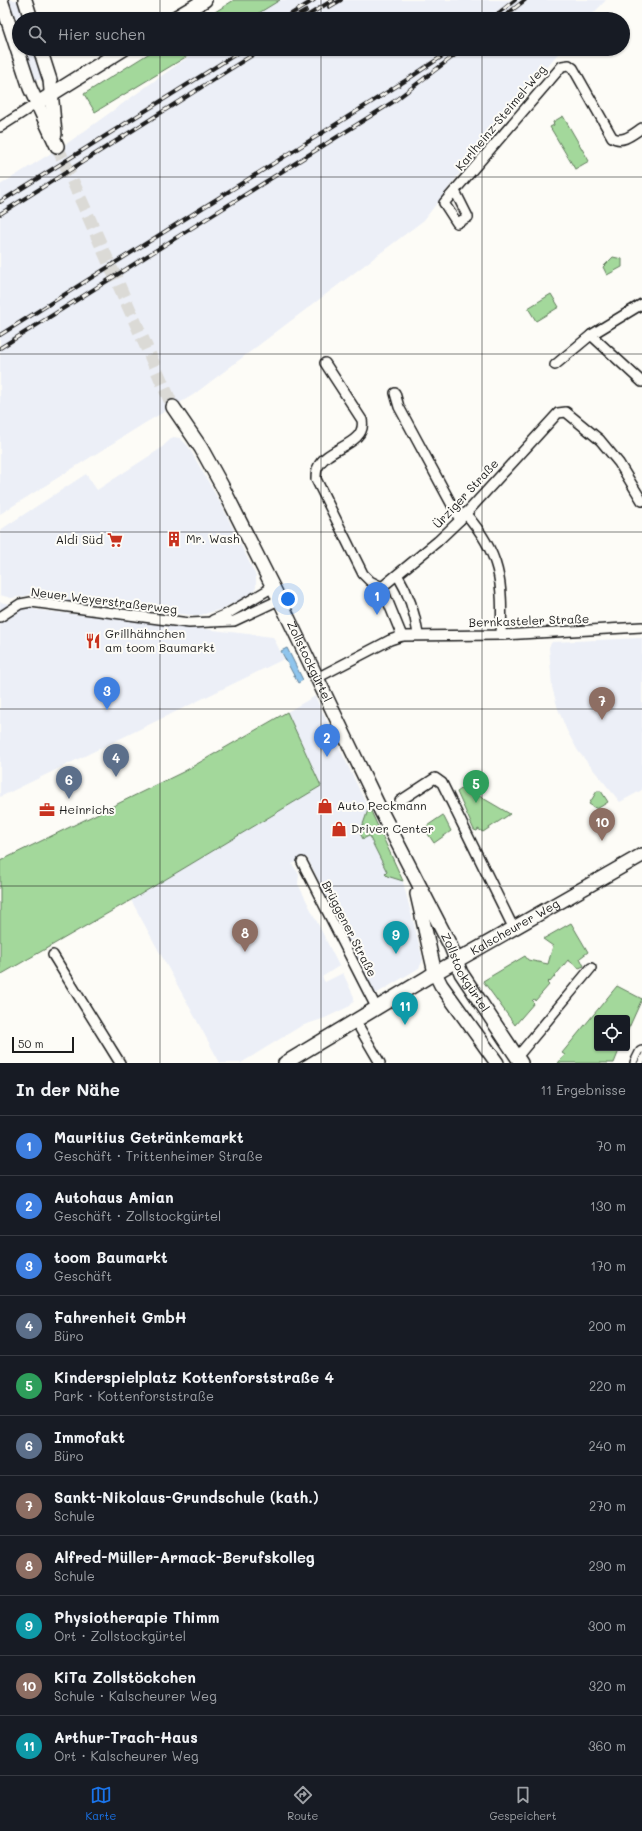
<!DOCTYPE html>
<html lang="de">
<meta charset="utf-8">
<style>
body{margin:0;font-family:Mali,sans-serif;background:#242831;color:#f1f3f6}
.controls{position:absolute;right:12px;bottom:12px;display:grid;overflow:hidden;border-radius:4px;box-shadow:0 1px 3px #0004}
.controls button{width:36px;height:36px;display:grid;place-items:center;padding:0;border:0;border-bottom:1px solid #363941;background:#171b24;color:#f1f3f6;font:20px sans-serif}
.scale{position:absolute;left:12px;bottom:10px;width:62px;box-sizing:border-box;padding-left:4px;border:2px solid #1c1c1c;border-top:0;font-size:11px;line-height:14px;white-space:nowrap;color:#1c1c1c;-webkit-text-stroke:3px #fdfcf7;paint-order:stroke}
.you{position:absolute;left:288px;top:599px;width:14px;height:14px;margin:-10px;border:3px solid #fff;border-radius:50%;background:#1a73e8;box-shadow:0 0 0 6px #1a73e833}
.badge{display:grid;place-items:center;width:26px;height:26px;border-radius:50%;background:#1a73e8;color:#fff;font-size:13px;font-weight:700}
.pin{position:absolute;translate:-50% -33px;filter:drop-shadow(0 1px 2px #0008)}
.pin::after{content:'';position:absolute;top:21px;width:14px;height:12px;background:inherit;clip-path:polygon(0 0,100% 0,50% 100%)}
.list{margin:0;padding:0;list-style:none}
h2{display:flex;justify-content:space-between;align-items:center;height:52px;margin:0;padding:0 16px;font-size:17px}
h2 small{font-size:13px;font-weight:400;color:#9ea1a6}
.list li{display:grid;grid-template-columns:26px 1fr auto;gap:12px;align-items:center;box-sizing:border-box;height:60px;padding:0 16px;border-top:1px solid #363941}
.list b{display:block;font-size:15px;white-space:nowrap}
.list p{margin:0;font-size:13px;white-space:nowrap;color:#9ea1a6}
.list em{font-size:13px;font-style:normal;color:#9ea1a6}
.icon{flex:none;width:22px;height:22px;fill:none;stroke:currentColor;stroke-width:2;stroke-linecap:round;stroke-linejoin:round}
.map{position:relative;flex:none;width:642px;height:1063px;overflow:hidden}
.search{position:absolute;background:#171b24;box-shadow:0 1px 3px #0004;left:12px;right:12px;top:12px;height:44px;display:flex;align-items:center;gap:10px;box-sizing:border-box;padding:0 14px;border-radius:22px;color:#9ea1a6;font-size:15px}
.sheet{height:712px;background:#171b24}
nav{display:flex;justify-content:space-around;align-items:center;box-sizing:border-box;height:56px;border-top:1px solid #363941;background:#171b24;font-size:11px;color:#9ea1a6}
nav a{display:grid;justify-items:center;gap:2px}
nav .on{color:#1a73e8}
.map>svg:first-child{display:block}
.built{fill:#eceff7}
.green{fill:#a3d89b;stroke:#607a5c}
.water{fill:#8fc5ed;stroke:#618199}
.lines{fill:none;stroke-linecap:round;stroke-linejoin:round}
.secondary-tunnel{stroke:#dbdad6;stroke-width:13;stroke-dasharray:13 6;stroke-linecap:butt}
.street-casing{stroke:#1c1c1c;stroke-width:12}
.secondary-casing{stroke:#1c1c1c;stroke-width:16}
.street{stroke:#fdfcf7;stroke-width:9}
.secondary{stroke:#fdfcf7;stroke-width:13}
.tram{stroke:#1c1c1c;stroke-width:1}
.rail-casing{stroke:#1c1c1c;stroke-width:4}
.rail{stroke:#fdfcf7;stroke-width:2.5;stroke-dasharray:8;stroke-linecap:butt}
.grid{fill:none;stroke:#1c1c1c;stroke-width:1;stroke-opacity:0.55}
.labels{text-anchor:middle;stroke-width:4;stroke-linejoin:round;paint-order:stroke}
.street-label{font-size:12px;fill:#1c1c1c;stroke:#fdfcf7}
.poi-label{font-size:12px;fill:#1c1c1c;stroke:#fdfcf7;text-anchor:start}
</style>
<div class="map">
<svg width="642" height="1063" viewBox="0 0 642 1063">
<rect width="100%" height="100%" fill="#fdfcf7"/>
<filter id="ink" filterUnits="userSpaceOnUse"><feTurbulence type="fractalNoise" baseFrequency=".025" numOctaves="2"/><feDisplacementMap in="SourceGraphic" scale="8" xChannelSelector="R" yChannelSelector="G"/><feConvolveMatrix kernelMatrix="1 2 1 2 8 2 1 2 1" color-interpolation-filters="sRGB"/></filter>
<g filter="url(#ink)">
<g class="built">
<path d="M5,0H20L26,19H19V43Z"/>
<path d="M280,0H606L588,19H249Z"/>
<path d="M21,49H35L44,78L32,82Z"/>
<path d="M199,49H562L492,131L424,220L193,395L145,423L0,514V185L69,142Z"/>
<path d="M173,437L180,438L188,446L222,506L256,576V587L252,593L222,609L201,615H190L37,597L40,588L26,596L11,598L0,595V530L86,474L97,490L160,449Z"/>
<path d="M0,602L38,610L273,637L284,659L0,797Z"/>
<path d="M642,638V790L620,802L578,751L567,731L558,709L552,687L549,647L552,642Z"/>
<path d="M315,696L403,882L423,960L419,968L374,995L307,857L292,864L299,874L298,884L339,966L322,977L325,982L343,973L354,997V1001L350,1006L325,1018L301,1026L241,1063H220L131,900L321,786L287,712Z"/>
</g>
<g class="green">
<path d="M234,0H280L249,19H204Z"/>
<path d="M156,49H199L95,112L84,94Z"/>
<path d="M563,116L589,161L575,169L550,127L554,125L553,122Z"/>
<path d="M613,257L622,259V267L607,275L603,267Z"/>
<path d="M551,294L559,307L536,321L528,308Z"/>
<path d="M287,712L321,786L131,900L0,975V861L183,772Z"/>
<path d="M464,787L510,814L483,832L478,829L477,831L474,830L457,792Z"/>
<path d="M597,791H601L608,802L597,809L589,804Z"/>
<path d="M369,807L403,881L387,876L385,874L387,872L369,836L363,839L360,833Z"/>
<path d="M443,815L451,831L434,843L424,828Z"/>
<path d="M571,923L588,952L580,958L584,966L579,968L568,960L550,982L549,981L547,983L549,985L535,1001L534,999L532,1001L534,1003L515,1025L483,981L525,956L528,960L548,964L553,946L543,939Z"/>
<path d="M617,986L642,999L627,1032V1018H597V1048H620L614,1063H558L565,1055L562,1053Z"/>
</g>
<path class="water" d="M287,648L303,680L298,683L281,651Z"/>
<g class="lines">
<path class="secondary-tunnel" d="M57,146L173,407"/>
<defs>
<g id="street">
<path d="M0,127L36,104"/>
<path d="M455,191L468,217L457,223L444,203L562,66L569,65L573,68L612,137C622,144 633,134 642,128"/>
<path d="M591,335L642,382"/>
<path d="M325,363L362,420C367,445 327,447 318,467C316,470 316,475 316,479L363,574L370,581L382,587L402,636"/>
<path d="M555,365L591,335L642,304"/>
<path d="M395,393L399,407L460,520"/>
<path d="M465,513C501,554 503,582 501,635"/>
<path d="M398,576C409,594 415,613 418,634"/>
<path d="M382,587L438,541L460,520L558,413L566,412L600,440L619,463L642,501"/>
<path d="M0,617L20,604L31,602L189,623L234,621L279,600"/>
<path d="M213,620L227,614L273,587"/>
<path d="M317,678L390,640L402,636L501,635L642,627"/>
<path d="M400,801L435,778L442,783L514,929"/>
<path d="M302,862L376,1007"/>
<path d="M53,955L120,1063"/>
<path d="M355,1020L380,1063"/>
<path d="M517,1057L591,968"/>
</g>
<g id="secondary">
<path d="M1,0L30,88L57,146"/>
<path d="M25,0L31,19"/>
<path d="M173,19L205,0"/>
<path d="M40,49L50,80L55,134"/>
<path d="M36,104L124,49"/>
<path id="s1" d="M173,407L201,448L222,486L281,603L381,811L451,947L461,973L521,1063"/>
<path d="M417,894L435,973L441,985L497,1063"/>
<path id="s2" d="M285,1063L428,977L642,855"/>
<path d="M637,1063L642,1053"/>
</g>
</defs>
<use href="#street" class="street-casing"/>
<use href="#secondary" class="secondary-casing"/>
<use href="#street" class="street"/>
<use href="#secondary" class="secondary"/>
<path class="tram" d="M637,1063L642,1053"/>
<defs>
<g id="rail">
<path d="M329,7L341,0"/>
<path d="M283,19L314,0"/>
<path d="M292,19L306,11"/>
<path d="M302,19L333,0"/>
<path d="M491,19L515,0"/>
<path d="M501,19L525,0"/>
<path d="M0,202L244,49"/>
<path d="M0,214L262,49"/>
<path d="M0,335L408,79L453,49"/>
<path d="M0,348L393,102L463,49"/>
</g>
</defs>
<use href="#rail" class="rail-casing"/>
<use href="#rail" class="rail"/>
</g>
</g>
<path class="grid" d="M160,0V19M321,0V19M482,0V19M160,49V1063M321,49V1063M482,49V1063M0,177H642M0,354H642M0,532H642M0,709H642M0,886H642"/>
<defs>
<symbol id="building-bare" viewBox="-9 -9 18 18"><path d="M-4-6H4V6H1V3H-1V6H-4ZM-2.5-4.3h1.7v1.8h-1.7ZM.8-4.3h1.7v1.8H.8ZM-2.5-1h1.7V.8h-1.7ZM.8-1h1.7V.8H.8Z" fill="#c8321e" stroke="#fdfcf7" stroke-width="2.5" paint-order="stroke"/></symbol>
<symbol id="supermarket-bare" viewBox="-9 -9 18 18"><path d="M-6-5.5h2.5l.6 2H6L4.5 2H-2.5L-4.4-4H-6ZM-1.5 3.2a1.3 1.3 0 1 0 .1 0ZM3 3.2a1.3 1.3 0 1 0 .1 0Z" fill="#c8321e" stroke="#fdfcf7" stroke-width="2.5" paint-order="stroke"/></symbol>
<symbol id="restaurant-bare" viewBox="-9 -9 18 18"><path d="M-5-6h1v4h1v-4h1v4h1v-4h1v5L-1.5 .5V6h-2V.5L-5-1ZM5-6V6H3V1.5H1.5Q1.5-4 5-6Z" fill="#c8321e" stroke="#fdfcf7" stroke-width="2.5" paint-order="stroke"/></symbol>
<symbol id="shop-bare" viewBox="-9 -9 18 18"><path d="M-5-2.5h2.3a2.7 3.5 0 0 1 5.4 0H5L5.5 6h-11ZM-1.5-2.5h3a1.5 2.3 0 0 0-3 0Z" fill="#c8321e" stroke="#fdfcf7" stroke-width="2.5" paint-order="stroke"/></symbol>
<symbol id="office-bare" viewBox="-9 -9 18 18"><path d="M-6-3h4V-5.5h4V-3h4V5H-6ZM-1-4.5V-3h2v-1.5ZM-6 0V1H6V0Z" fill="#c8321e" stroke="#fdfcf7" stroke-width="2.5" paint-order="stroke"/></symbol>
</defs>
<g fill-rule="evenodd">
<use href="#building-bare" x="163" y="528" width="22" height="22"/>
<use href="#supermarket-bare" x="104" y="529" width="22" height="22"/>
<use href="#restaurant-bare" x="82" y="630" width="22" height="22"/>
<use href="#shop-bare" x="314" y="795" width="22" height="22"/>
<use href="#office-bare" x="36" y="799" width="22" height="22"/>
<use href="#shop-bare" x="328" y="818" width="22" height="22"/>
</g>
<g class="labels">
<g class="street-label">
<text transform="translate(501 118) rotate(-50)" y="4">Karlheinz-Steimel-Weg</text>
<text transform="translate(466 494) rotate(-47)" y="4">Ürziger Straße</text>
<text transform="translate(104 601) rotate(7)" y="4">Neuer Weyerstraßerweg</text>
<text transform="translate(529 621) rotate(-2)" y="4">Bernkasteler Straße</text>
<text dy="4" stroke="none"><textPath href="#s1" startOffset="289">Zollstockgürtel</textPath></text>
<text dy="4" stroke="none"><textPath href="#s2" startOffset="267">Kalscheurer Weg</textPath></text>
<text transform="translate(349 929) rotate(63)" y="4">Brüggener Straße</text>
<text dy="4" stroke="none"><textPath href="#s1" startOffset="637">Zollstockgürtel</textPath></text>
</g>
<g class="poi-label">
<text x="186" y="543">Mr. Wash</text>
<text x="103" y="544" text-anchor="end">Aldi Süd</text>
<text x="105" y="638">Grillhähnchen<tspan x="105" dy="14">am toom Baumarkt</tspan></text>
<text x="337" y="810">Auto Peckmann</text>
<text x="59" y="814">Heinrichs</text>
<text x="351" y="833">Driver Center</text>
</g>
</g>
</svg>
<div class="controls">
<button><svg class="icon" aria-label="locate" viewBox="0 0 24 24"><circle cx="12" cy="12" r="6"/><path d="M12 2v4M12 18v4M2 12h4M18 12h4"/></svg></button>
</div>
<div class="scale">50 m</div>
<div class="you"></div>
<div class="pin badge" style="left:377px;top:615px;background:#3f7fe0">1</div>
<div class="pin badge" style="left:327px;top:757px;background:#3f7fe0">2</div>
<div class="pin badge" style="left:107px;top:710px;background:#3f7fe0">3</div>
<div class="pin badge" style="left:116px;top:777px;background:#5c6f8a">4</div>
<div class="pin badge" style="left:476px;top:803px;background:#2e9e5b">5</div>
<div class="pin badge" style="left:69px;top:799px;background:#5c6f8a">6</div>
<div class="pin badge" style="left:602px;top:720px;background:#8d6e63">7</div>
<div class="pin badge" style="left:245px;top:952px;background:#8d6e63">8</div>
<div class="pin badge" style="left:396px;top:954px;background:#0f9aa8">9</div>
<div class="pin badge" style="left:602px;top:841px;background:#8d6e63">10</div>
<div class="pin badge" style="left:405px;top:1025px;background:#0f9aa8">11</div>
<div class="search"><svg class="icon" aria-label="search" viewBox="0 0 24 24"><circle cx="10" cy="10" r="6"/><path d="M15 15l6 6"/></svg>Hier suchen</div>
</div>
<section class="sheet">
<h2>In der Nähe<small>11 Ergebnisse</small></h2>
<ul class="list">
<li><span class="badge" style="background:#3f7fe0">1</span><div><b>Mauritius Getränkemarkt</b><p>Geschäft · Trittenheimer Straße</p></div><em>70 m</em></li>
<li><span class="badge" style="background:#3f7fe0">2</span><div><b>Autohaus Amian</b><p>Geschäft · Zollstockgürtel</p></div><em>130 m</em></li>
<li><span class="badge" style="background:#3f7fe0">3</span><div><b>toom Baumarkt</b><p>Geschäft</p></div><em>170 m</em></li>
<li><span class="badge" style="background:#5c6f8a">4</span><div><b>Fahrenheit GmbH</b><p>Büro</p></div><em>200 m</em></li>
<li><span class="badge" style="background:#2e9e5b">5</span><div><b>Kinderspielplatz Kottenforststraße 4</b><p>Park · Kottenforststraße</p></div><em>220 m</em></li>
<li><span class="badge" style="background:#5c6f8a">6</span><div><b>Immofakt</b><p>Büro</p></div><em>240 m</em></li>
<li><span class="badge" style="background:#8d6e63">7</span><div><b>Sankt-Nikolaus-Grundschule (kath.)</b><p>Schule</p></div><em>270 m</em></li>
<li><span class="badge" style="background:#8d6e63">8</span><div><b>Alfred-Müller-Armack-Berufskolleg</b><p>Schule</p></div><em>290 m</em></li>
<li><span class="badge" style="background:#0f9aa8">9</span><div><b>Physiotherapie Thimm</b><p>Ort · Zollstockgürtel</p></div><em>300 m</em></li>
<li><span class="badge" style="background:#8d6e63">10</span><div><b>KiTa Zollstöckchen</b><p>Schule · Kalscheurer Weg</p></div><em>320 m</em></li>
<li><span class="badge" style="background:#0f9aa8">11</span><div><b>Arthur-Trach-Haus</b><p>Ort · Kalscheurer Weg</p></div><em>360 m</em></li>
</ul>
</section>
<nav>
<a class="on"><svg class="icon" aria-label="map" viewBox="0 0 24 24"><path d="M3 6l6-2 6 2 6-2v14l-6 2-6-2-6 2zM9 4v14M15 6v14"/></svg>Karte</a>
<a><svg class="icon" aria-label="directions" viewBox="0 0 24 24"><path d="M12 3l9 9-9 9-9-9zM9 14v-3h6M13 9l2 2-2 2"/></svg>Route</a>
<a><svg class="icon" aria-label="saved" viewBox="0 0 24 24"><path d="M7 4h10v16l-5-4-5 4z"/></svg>Gespeichert</a>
</nav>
